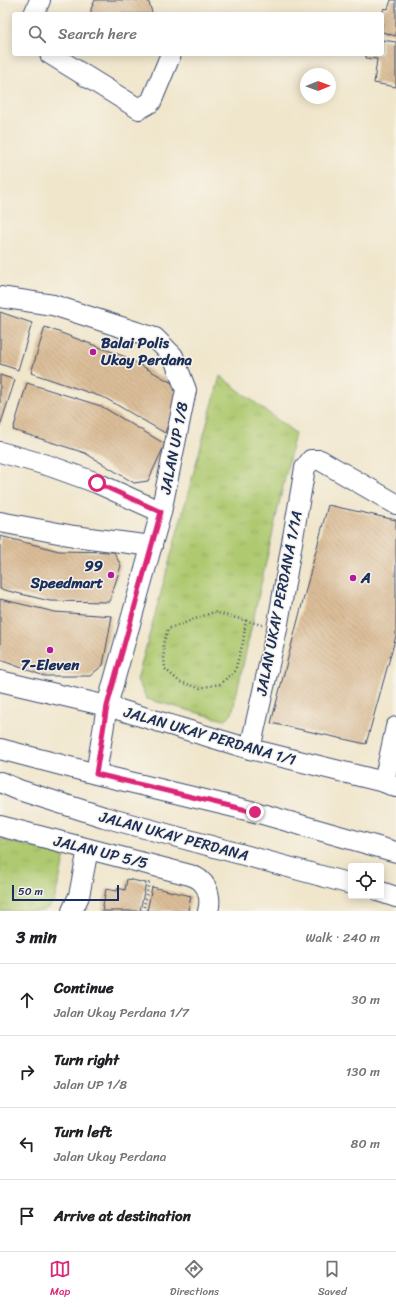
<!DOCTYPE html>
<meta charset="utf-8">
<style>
body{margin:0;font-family:Sriracha,sans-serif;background:#f2f2f2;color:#202124}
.controls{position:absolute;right:12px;bottom:12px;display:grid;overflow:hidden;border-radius:4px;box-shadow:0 2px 10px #0003}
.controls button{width:36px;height:36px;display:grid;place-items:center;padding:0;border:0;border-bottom:1px solid #e0e0e0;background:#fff;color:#202124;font:20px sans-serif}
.compass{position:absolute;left:300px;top:68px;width:36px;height:36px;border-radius:50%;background:#fff;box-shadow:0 2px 10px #0003;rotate:89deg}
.scale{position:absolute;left:12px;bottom:10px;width:107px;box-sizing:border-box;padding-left:4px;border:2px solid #1b2f5e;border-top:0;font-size:11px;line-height:14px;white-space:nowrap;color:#1b2f5e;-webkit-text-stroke:3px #f7f3e8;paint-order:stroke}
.stop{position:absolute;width:12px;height:12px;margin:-9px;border:3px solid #db2777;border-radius:50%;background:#fff}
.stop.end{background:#db2777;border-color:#fff;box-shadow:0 1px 4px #0008}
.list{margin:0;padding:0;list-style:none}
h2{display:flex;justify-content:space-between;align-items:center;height:52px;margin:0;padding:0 16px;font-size:17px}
h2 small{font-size:13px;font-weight:400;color:#757577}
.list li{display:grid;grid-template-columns:26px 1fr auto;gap:12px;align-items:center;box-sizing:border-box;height:72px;padding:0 16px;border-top:1px solid #e0e0e0}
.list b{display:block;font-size:15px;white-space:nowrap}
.list p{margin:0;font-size:13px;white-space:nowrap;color:#757577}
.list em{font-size:13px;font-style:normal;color:#757577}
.icon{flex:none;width:22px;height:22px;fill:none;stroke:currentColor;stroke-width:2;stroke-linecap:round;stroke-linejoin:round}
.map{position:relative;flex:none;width:396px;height:911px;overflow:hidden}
.search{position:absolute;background:#fff;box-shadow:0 2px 10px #0003;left:12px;right:12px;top:12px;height:44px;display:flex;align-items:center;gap:10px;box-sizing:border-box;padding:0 14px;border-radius:4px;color:#757577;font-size:15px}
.sheet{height:340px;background:#fff}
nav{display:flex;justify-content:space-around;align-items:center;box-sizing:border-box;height:56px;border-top:1px solid #e0e0e0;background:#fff;font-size:11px;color:#757577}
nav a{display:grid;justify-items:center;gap:2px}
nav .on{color:#db2777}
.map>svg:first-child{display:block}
.park{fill:url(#park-tufts);stroke:#647c67}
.building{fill:url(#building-back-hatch)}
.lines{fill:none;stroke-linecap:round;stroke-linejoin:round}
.minor-casing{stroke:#3b4a6e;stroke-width:22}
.path{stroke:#3b4a6e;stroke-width:2.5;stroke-dasharray:1 3;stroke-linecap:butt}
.minor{stroke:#fff;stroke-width:20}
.route{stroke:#db2777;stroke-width:5}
.poi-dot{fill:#b5179e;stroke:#f7f3e8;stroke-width:1.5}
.labels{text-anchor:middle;stroke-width:3;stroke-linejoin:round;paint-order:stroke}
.poi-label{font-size:15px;font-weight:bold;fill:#1b2f5e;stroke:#f7f3e8;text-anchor:start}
.street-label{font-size:15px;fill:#1b2f5e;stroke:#f7f3e8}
</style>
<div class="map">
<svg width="396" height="911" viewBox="0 0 396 911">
<defs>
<pattern id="park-tufts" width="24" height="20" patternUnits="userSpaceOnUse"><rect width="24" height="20" fill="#aec970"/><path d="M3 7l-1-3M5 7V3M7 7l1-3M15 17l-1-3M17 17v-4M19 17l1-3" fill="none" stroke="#95ad63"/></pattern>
<pattern id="building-back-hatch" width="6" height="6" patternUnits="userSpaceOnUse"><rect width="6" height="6" fill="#dbbd98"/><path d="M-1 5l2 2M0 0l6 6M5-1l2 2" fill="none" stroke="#bba385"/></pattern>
</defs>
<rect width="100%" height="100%" fill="#f7f3e8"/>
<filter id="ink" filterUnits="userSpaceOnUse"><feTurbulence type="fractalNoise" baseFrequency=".025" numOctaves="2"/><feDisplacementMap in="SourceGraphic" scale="8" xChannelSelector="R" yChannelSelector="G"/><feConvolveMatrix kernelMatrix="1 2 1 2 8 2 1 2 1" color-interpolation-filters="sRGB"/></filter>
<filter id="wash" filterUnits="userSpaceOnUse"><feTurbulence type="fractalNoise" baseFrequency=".012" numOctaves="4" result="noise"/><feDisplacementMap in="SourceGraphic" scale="16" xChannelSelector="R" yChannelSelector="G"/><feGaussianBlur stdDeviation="0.9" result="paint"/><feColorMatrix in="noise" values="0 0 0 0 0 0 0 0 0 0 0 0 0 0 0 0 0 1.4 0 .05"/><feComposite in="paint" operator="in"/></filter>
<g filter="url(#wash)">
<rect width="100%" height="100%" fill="#f0e6cc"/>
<g class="park">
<path d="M220,376L295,433L232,714L224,720L147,699L137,680Z"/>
<path d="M0,839L65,856L54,902L44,911H0Z"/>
</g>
<g id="blocks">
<g class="building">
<path d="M95,0H148L152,12V14H91V9Z"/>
<path d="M391,0H396V36L382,32V14L384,8L388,9Z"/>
<path d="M382,40L396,42V87L374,83L377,59L366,58V54H382Z"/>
<path d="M0,312L32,323L18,370L0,364Z"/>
<path d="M45,327L126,357L174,384L177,400L165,433L105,398L31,373Z"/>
<path d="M0,375L15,380L0,426Z"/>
<path d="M27,383L101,406L165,444L148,481L134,483L85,453L13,430Z"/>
<path d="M328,505L396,520V636L366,744L271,723Z"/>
<path d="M0,536L59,551L114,552L121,566L109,602L50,601L0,589Z"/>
<path d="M0,599L55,612L112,616L103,665L90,676H44L0,660Z"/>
<path d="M127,879L146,883L140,911H102L106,889L117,891L118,888L125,890Z"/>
<path d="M152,887L191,896L188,911H147Z"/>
</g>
</g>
</g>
<g filter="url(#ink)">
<use href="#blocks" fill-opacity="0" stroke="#3b4a6e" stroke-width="1"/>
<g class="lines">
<defs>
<g id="minor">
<path d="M34,14L40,0"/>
<path d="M50,54L139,109L151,102L171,54"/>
<path d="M0,297L53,305L155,338L173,356L186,390L161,512L107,706L96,774"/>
<path d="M0,452L50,466L97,483L161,512"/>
<path d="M0,522L74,536L152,546"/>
<path d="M0,681L107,706L250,749L384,782L396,787"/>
<path d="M0,749L96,774L255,812L396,852"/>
<path d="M250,749L277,629L305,468L311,460H320L396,504"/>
<path d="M0,782L19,790L104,817L351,884"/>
<path d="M384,782L396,727"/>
<path d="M0,826L190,875C193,876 198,878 201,881C209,888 211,901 208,911"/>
<path d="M381,892L396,897"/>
<path d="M72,911L79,896L88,849"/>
</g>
</defs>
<use href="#minor" class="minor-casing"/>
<g class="path">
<path d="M246,620L243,642L235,671L220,684L200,688L180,682L165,669L163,644L168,629L214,612L262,625"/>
<path d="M143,911L149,882"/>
</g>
<use href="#minor" class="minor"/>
</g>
</g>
<g class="lines" filter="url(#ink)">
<path class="route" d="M97,483L161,512L107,706L96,774L255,812"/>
</g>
<g class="poi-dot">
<circle cx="93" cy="352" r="4"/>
<circle cx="111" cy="575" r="4"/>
<circle cx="353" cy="578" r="4"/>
<circle cx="50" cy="650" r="4"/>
</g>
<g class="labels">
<g class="poi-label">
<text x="101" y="348">Balai Polis<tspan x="101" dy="17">Ukay Perdana</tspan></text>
<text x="103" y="571" text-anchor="end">99<tspan x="103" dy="17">Speedmart</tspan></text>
<text x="361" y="583">A</text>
<text x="50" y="670" text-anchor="middle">7-Eleven</text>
</g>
<g class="street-label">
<text transform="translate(174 448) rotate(-79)" y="5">JALAN UP 1/8</text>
<text transform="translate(279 603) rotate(-79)" y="5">JALAN UKAY PERDANA 1/1A</text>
<text transform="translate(210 736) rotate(16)" y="5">JALAN UKAY PERDANA 1/1</text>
<text transform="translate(174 836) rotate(15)" y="5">JALAN UKAY PERDANA</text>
<text transform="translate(101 852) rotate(14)" y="5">JALAN UP 5/5</text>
</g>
</g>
</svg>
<div class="controls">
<button><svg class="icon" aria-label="locate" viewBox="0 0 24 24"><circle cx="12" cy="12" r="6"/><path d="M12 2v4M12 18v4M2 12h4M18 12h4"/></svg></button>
</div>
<svg class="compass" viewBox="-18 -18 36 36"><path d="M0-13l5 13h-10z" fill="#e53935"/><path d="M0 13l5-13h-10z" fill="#757577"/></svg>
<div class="scale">50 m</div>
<div class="stop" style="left:97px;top:483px"></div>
<div class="stop end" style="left:255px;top:812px"></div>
<div class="search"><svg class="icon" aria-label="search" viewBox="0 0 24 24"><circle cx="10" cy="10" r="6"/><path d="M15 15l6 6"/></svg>Search here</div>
</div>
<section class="sheet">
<h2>3 min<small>Walk · 240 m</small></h2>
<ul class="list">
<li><svg class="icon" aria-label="ahead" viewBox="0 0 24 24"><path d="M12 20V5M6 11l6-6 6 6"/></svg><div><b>Continue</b><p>Jalan Ukay Perdana 1/7</p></div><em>30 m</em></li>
<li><svg class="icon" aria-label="right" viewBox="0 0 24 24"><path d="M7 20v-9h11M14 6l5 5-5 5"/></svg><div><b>Turn right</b><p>Jalan UP 1/8</p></div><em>130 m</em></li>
<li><svg class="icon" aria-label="left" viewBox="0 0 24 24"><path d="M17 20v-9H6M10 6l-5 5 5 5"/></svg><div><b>Turn left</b><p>Jalan Ukay Perdana</p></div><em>80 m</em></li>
<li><svg class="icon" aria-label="arrive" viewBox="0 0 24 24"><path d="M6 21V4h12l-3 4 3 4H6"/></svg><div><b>Arrive at destination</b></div></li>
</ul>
</section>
<nav>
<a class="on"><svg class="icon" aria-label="map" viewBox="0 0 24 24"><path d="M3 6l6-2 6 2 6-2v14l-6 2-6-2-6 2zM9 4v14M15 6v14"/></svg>Map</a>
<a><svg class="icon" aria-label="directions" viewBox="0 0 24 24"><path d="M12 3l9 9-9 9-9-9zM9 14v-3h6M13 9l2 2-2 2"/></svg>Directions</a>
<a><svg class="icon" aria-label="saved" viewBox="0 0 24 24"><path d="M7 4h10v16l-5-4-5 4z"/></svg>Saved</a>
</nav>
